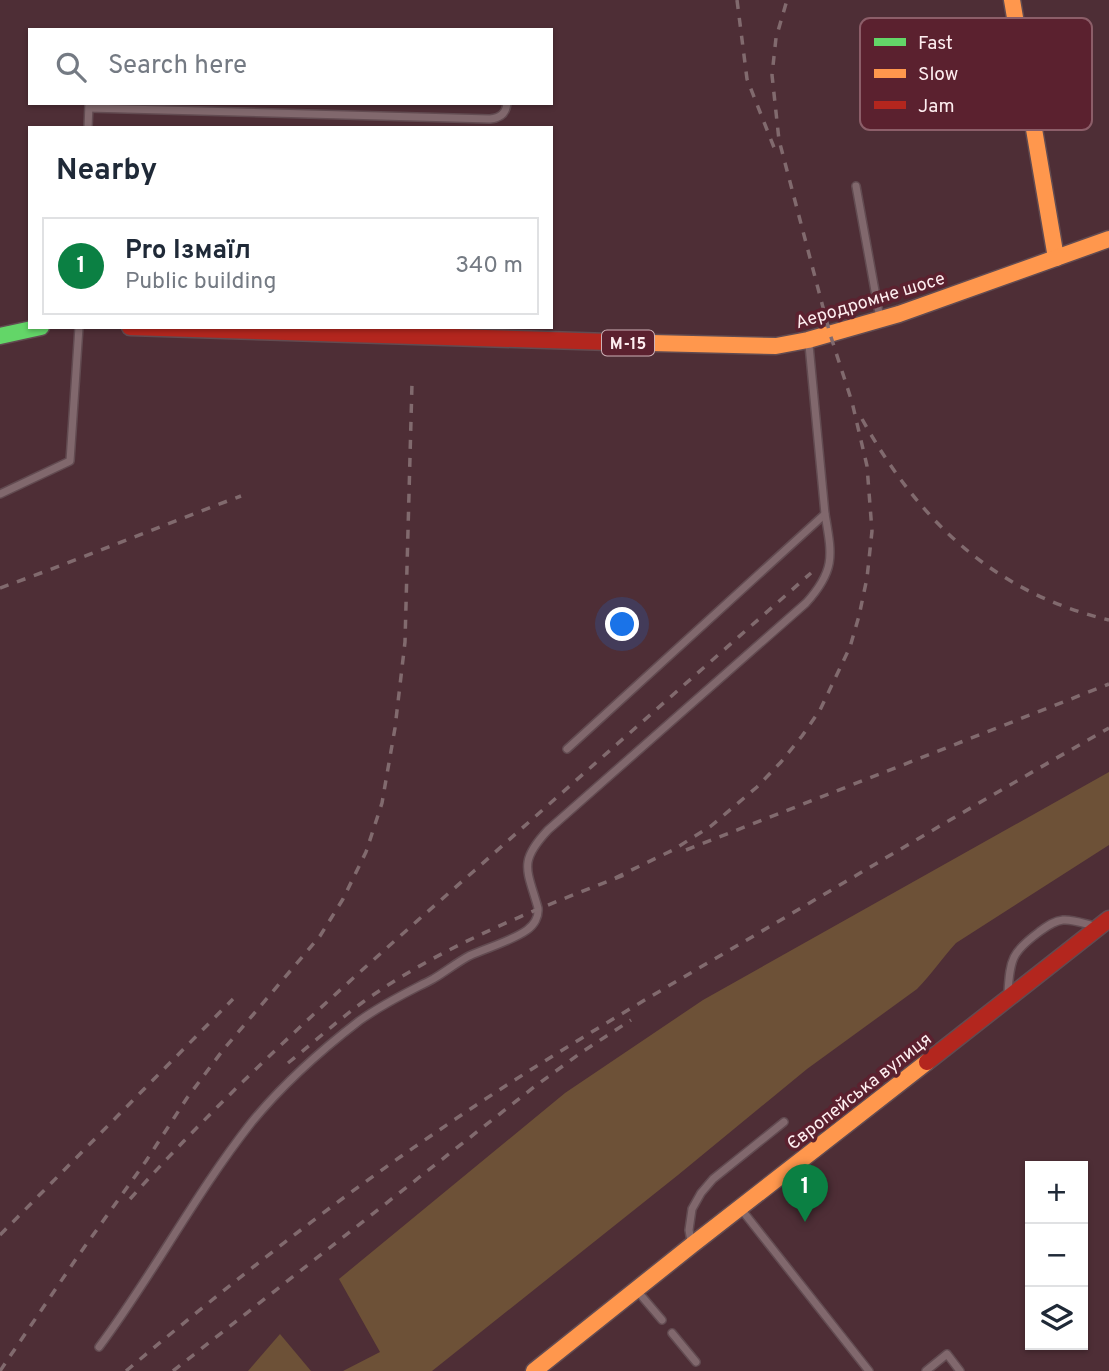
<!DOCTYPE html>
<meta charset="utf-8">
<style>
body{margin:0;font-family:Overpass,sans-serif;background:#f2f2f3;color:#1f2937}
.controls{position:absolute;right:21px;bottom:21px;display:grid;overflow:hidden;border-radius:0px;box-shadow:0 2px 5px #0004}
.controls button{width:63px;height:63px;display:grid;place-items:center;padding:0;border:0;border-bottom:2px solid #e0e1e3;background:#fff;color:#1f2937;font:35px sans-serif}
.you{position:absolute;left:623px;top:625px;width:24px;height:24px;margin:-18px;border:5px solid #fff;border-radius:50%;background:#1a73e8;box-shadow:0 0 0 10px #1a73e833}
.badge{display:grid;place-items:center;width:46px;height:46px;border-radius:50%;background:#0b8043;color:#fff;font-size:23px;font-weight:700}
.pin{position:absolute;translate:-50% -58px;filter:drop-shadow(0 2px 4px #0008)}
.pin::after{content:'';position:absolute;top:37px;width:24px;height:21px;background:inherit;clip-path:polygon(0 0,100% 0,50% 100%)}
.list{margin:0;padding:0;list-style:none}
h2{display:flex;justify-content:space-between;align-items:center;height:91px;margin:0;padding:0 28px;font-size:30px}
h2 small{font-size:23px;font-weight:400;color:#747a83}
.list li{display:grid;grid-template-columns:46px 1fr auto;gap:21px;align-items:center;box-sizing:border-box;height:98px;margin:0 14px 14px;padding:0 14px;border:2px solid #e0e1e3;border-radius:0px}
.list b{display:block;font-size:26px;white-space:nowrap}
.list p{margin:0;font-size:23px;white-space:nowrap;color:#747a83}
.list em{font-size:23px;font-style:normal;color:#747a83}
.icon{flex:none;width:38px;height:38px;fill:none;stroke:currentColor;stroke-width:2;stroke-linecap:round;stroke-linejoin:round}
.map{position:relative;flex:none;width:1109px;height:1371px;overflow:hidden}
.search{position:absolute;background:#fff;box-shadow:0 2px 5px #0004;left:28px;top:28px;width:525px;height:77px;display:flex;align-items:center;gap:18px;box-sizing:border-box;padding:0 24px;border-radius:0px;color:#747a83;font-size:26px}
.panel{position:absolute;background:#fff;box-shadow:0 2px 5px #0004;left:28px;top:126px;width:525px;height:203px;border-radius:0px}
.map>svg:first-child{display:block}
.green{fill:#6d5137}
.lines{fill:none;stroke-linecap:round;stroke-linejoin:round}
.lane-casing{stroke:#624b51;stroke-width:10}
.fast-casing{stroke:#624b51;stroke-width:19}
.slow-casing{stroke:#624b51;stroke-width:19}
.jam-casing{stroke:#624b51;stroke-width:19}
.lane{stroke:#81686d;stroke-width:7}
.fast{stroke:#63d668;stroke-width:16}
.slow{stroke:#ff974d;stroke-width:16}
.jam{stroke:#b3261e;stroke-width:16}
.rail{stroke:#816a6e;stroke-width:3.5;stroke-dasharray:9 9;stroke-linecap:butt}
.labels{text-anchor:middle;stroke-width:7;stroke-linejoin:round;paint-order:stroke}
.shield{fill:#5b212f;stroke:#cdb0b6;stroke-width:2}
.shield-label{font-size:16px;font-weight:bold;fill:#feeef0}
.street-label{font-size:18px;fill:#feeef0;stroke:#5b212f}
.key{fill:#5b212f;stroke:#8c5e69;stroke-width:2}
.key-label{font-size:19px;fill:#feeef0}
</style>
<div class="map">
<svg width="1109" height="1371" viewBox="0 0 1109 1371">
<rect width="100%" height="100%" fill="#4e2e36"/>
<g class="green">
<path d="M1109,772V845L956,943C942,958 932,974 917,989L807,1069L678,1175L432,1371H343L380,1352L339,1279L565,1093L703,1000Z"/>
<path d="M280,1334L311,1371H248Z"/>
</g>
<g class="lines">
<defs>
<g id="lane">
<path d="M89,108L490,119C500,118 506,114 507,103"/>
<path d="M88,128L89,104"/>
<path d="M856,186L879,313"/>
<path d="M0,494L70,461L79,327"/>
<path d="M567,749L825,514L809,345"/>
<path d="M1008,992C1010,959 1012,952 1039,932C1046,927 1053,921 1063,920C1073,919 1085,924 1095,926"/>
<path d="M741,1209L869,1371"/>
<path d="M691,1241L689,1230L692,1209L701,1193L713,1179L784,1122"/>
<path d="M639,1293L662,1320"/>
<path d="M672,1333L696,1362"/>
<path d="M99,1347C153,1275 195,1194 251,1123C282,1085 320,1051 359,1021C384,1003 406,993 433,979C445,972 456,963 469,956C486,948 512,941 527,930C534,925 539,917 538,908C527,869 518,862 548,830L806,603C836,570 832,555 825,514"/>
<path d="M926,1371L947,1354L960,1371"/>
</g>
<path id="fast" d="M0,336L41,327"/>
<g id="slow">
<path d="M1012,0L1056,258"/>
<path d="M610,342L776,346L808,340L899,314L1109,239"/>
<path d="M534,1371L692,1245L927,1062"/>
</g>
<g id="jam">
<path d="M130,327L610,342"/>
<path d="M927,1062L1109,919"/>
</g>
</defs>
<use href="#lane" class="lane-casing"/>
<use href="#fast" class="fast-casing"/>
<use href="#slow" class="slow-casing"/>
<use href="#jam" class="jam-casing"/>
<use href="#lane" class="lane"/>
<use href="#fast" class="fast"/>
<use href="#slow" class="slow"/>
<use href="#jam" class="jam"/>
<g class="rail">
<path d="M737,0L747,79L775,150"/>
<path d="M862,419C918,520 994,593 1109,620"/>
<path d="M0,588C81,559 160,526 241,496"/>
<path d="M686,850L1109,684"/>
<path d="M615,878L673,850L711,826L757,787L781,762L802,736L820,710L850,647L859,616L867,578L872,531L867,466L852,402L830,334L779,140L772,75L776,38L787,0"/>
<path d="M288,1063C313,1043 337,1021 363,1002C443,945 534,910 624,875"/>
<path d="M130,1199C236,1081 355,975 474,871C586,771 699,672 811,573"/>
<path d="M0,1235L233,999"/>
<path d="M0,1371L78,1256L146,1161L187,1098L223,1050L320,936L343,899L366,852L382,803L395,728L405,642L412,383"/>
<path d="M126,1371C225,1288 327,1206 435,1133C539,1061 648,998 757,934C874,865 991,795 1109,728"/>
<path d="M173,1371L534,1087L582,1052L631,1020"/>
</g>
</g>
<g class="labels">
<rect class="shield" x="602" y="330.5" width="52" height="25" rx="5"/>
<g class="shield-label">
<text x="628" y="349">М-15</text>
</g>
<g class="street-label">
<text transform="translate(870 300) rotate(-17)" y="6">Аеродромне шосе</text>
<text transform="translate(859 1091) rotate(-38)" y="6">Європейська вулиця</text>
</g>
</g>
<rect x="860" y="18" width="232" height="112" rx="10" class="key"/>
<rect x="874" y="38" width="32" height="8" fill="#63d668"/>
<rect x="874" y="69" width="32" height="9" fill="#ff974d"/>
<rect x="874" y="101" width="32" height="8" fill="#b3261e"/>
<g class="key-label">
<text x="918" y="49">Fast</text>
<text x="918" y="80">Slow</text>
<text x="918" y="112">Jam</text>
</g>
</svg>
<div class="controls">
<button>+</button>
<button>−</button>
<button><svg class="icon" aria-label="layers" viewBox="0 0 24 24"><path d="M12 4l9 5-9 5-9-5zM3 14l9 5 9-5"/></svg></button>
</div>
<div class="you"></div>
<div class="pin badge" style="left:805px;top:1222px">1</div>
<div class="search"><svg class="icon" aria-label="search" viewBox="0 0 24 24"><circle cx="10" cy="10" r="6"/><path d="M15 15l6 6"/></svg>Search here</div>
<section class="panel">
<h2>Nearby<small></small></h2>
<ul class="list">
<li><span class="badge">1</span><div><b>Pro Ізмаїл</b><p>Public building</p></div><em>340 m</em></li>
</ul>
</section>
</div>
